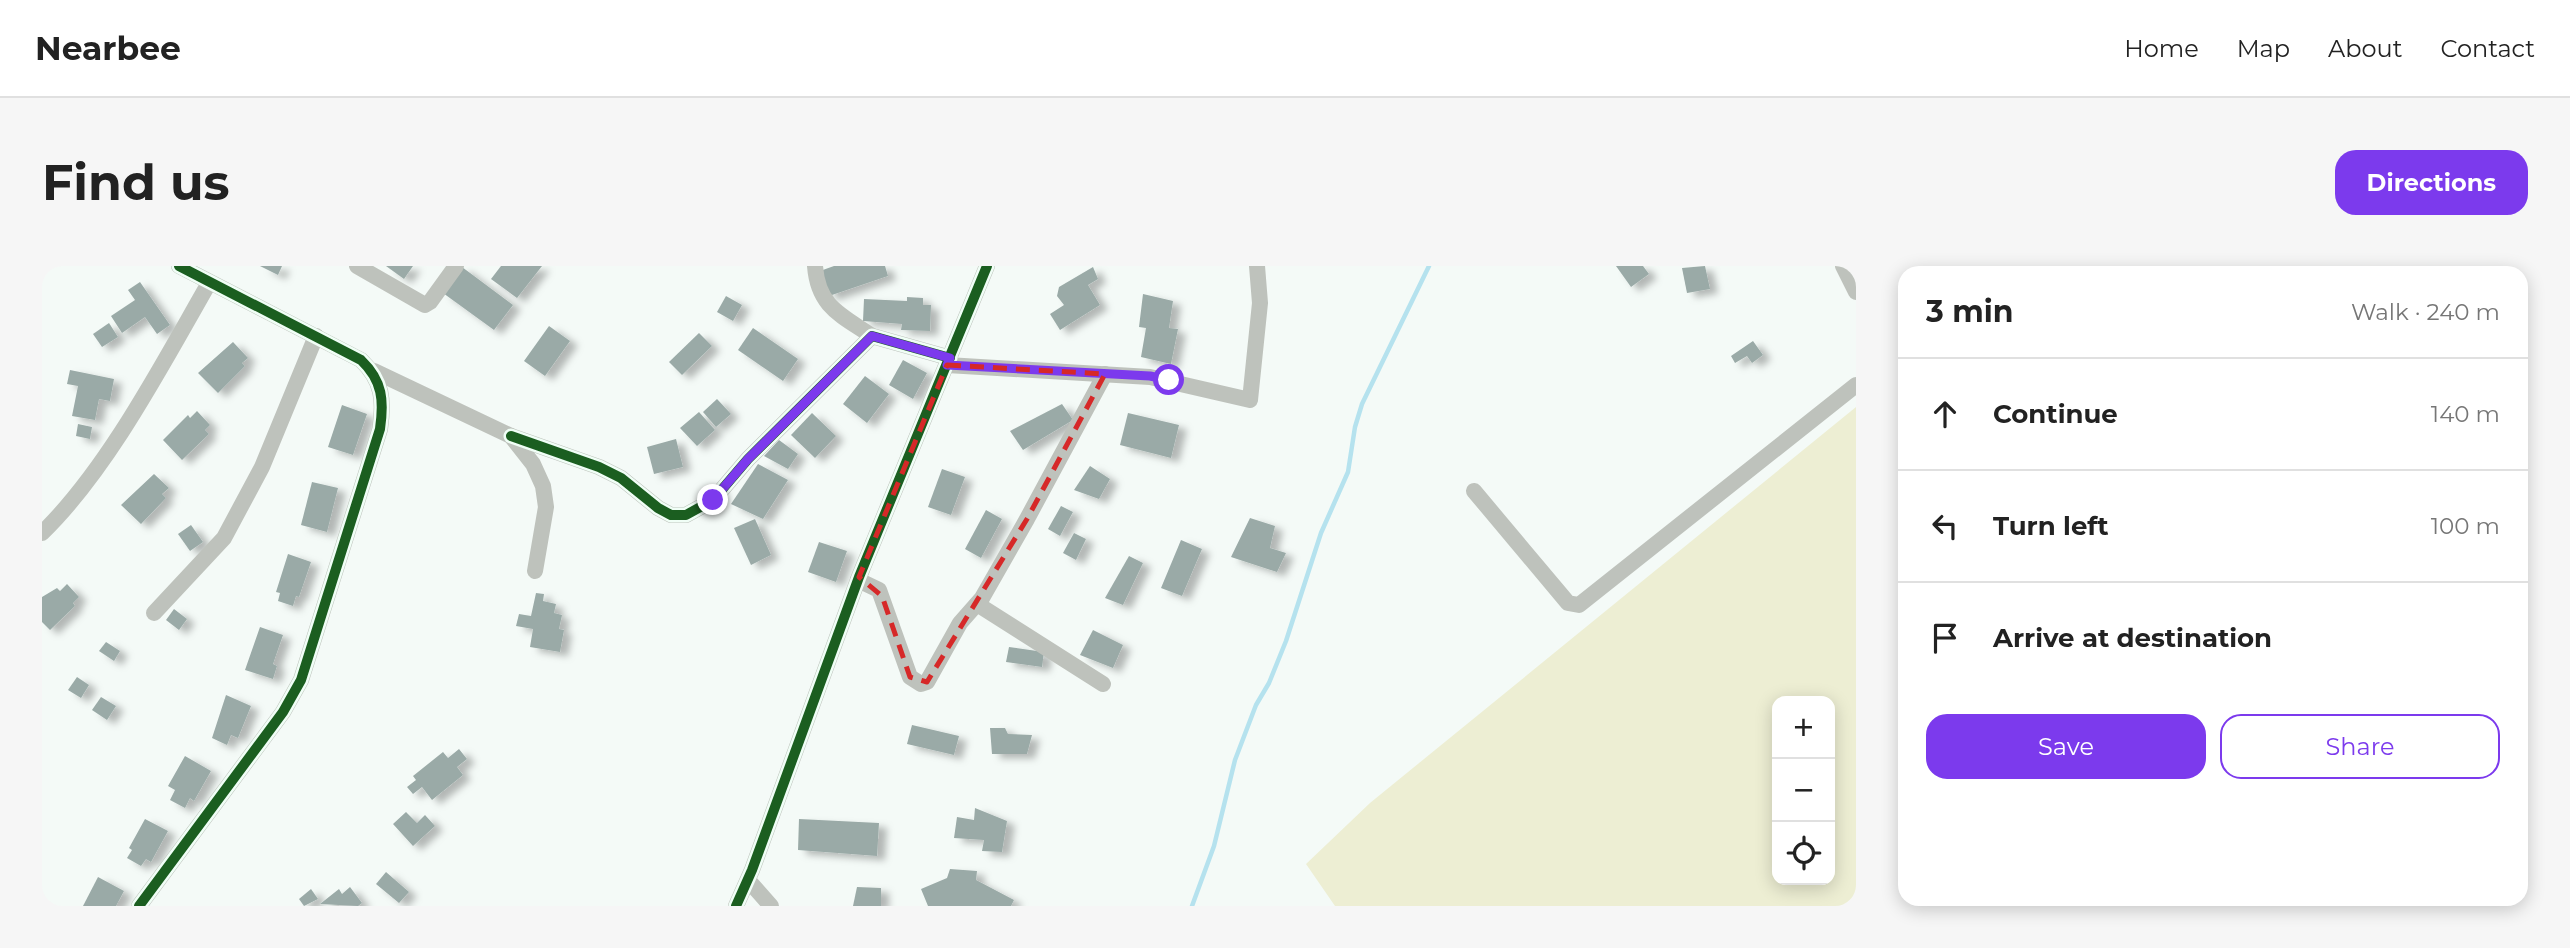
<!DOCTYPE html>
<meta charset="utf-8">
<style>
body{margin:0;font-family:Montserrat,sans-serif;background:#f6f6f6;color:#222}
.controls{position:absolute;right:21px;bottom:21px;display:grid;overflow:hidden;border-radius:14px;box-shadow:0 4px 18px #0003}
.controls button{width:63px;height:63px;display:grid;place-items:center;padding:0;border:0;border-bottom:2px solid #e0e0e0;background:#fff;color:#222;font:35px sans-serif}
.stop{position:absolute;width:21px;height:21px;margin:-16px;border:5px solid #7c3aed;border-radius:50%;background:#fff}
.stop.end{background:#7c3aed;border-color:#fff;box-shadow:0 2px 7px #0008}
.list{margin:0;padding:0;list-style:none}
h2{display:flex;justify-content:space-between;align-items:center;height:91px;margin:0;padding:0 28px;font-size:30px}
h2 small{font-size:23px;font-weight:400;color:#767676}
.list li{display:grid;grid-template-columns:46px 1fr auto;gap:21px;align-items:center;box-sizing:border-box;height:112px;padding:0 28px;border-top:2px solid #e0e0e0}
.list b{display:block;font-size:26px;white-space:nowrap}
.list em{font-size:23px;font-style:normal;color:#767676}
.actions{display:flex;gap:14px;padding:21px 28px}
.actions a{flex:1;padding:16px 0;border:2px solid #7c3aed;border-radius:21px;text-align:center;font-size:24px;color:#7c3aed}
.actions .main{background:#7c3aed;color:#fff}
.icon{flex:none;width:38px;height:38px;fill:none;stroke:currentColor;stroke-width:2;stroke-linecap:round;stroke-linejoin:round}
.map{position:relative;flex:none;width:1814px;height:640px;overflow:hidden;border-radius:21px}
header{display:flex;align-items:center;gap:42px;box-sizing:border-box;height:98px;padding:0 35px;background:#fff;border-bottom:2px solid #e0e0e0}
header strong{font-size:33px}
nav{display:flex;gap:38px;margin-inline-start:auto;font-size:24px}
.intro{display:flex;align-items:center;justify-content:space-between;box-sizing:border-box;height:168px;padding:0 42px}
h1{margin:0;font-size:49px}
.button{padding:18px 32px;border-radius:21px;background:#7c3aed;color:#fff;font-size:24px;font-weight:700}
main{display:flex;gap:42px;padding:0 42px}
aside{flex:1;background:#fff;border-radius:21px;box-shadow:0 4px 18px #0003}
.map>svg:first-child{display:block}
.green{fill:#edeed3;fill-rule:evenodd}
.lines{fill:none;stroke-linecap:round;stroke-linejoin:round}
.stream{stroke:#b5e2ee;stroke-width:4.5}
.building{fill:#9aaaa7;filter:url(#shadow)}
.street{stroke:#bec2bc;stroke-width:16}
.cycleway-casing{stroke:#f0fef6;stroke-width:15}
.cycleway{stroke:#1b5e20;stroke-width:10}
.route{stroke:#7c3aed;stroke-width:9}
.marked{fill:none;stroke:#d62828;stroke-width:5;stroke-dasharray:14 9;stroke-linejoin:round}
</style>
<header>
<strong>Nearbee</strong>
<nav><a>Home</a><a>Map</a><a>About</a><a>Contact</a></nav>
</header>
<div class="intro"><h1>Find us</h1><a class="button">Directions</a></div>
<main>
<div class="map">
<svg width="1814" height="640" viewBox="0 0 1814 640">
<defs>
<filter id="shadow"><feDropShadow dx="8" dy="4.5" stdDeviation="3.5" flood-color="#0004"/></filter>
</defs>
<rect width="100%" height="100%" fill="#f4faf7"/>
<path class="green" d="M1814,141V640H1293L1264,598L1328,537ZM1735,435H1788V614H1735Z"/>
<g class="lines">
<path class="stream" d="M1150,640L1172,580L1193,494L1214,439L1227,417L1244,375L1279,267L1306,206L1313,161L1320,138L1387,0"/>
</g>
<g class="building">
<path d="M218,0H240L236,9Z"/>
<path d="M344,0H371L362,13Z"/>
<path d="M459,0H500L475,32L449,13Z"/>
<path d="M792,0H843L846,10L787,30L778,5Z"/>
<path d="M1574,0H1601L1607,8L1589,21Z"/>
<path d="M1663,0L1668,23L1645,27L1640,2Z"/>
<path d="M420,1L471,39L452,64L401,27Z"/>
<path d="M1051,1L1056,13L1046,19L1058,39L1018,64L1008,48L1022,39L1015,30L1017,21Z"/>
<path d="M98,16L128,59L115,68L103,51L80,67L69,50L93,34L86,24Z"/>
<path d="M1101,28L1131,35L1127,62L1136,63L1129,98L1099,91L1104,62L1097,61Z"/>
<path d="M684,30L700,39L691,55L675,46Z"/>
<path d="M865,31L881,32V39H889L888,65L859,64L860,58L821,55L822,33L865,35Z"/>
<path d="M67,57L76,71L60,81L51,68Z"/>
<path d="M507,60L528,75L503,110L482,95Z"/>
<path d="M711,62L756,93L741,115L696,84Z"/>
<path d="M657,67L670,80L640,109L627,96Z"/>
<path d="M1711,75L1721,89L1710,97L1705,90L1693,97L1689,90Z"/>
<path d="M191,76L206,92L200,97L203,100L176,127L156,107Z"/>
<path d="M861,94L885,107L871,133L847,119Z"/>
<path d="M28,104L72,113L68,135L57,133L53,154L30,150L36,120L25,118Z"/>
<path d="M823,110L847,128L825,157L801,138Z"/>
<path d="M675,133L689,148L674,161L661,146Z"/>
<path d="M1020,138L1031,154L981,184L968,165Z"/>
<path d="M300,139L325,148L311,189L286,181Z"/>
<path d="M155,145L168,159L163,164L167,168L140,194L121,174L146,149L148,152Z"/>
<path d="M657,146L673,164L655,180L638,162Z"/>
<path d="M770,147L794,170L773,192L749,169Z"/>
<path d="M1086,147L1137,159L1129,192L1078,179Z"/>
<path d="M36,158L50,161L48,173L34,170Z"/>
<path d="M634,173L641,201L612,208L605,181Z"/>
<path d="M737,174L756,188L746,203L722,190Z"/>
<path d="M716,198L746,214L721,253L689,238Z"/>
<path d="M1048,200L1068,213L1057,233L1032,224Z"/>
<path d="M900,203L923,211L909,249L886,241Z"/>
<path d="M112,208L127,222L120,228L124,232L99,258L79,239Z"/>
<path d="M270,216L296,222L285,266L259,259Z"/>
<path d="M1019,240L1031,246L1018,270L1006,263Z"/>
<path d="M944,244L960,253L939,292L923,283Z"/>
<path d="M1208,252L1233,260L1228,282L1244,287L1235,306L1189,291Z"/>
<path d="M713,253L729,289L709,299L692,262Z"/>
<path d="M149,259L161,276L148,285L136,268Z"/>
<path d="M1032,267L1044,273L1034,294L1021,287Z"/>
<path d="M1139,274L1160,283L1140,330L1119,322Z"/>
<path d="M777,276L805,285L794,316L766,306Z"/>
<path d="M246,288L269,296L257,331L254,330L251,340L236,335L238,327L234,326Z"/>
<path d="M1087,290L1101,297L1081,339L1063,332Z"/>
<path d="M25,318L37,331L31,337L33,340L8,364L0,356V331L15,322L18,325Z"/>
<path d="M494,327L502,328L501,335L514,338L512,347L520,349L517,363L522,364L518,386L488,381L491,363L474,360L477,348L489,350Z"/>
<path d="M132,343L145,353L137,364L124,354Z"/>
<path d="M218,361L241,369L231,398L235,400L231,413L203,404Z"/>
<path d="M1051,364L1081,379L1071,402L1038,389Z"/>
<path d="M64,376L78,385L72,395L57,385Z"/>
<path d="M967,381L1002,386L1000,401L964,396Z"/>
<path d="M35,411L47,419L39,432L26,424Z"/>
<path d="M184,429L209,440L196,472L189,469L185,479L170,472Z"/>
<path d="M59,431L74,440L65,454L50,444Z"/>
<path d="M870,459L917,470L912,489L865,478Z"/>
<path d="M948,462H963L966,468L990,469L985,488H950Z"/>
<path d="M417,483L425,493L415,501L421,509L390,534L380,521L371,528L365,521L374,514L371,510L401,486L406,492Z"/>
<path d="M143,490L169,505L152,535L148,532L143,542L128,534L133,524L126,520Z"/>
<path d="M933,542L965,555L960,586L940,585L942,574L912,572L915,551L932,554Z"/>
<path d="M364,546L375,557L383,549L393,560L371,580L351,558Z"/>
<path d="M103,553L126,565L109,596L104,593L99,600L85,592L90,584L87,582Z"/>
<path d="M757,553L837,557L835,590L756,584Z"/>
<path d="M908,603L935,605L934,614L972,634L969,640H886L879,623L905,612Z"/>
<path d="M344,606L367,626L357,637L334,618Z"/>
<path d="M56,611L82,625L74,640H41Z"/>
<path d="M308,621L320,637L316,640L278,638L297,623L300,628Z"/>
<path d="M815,621L839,622V640H811Z"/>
<path d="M269,623L276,633L262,640L257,633Z"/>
</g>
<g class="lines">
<g class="street">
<path d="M315,0L383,39L388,36L414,0"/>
<path d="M773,0C776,41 799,49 830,70"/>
<path d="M1801,0L1814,26"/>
<path d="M905,99L1108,111L1208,134L1218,37L1215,0"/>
<path d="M332,105L469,170L491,198L501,220L504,241L493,305"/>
<path d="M469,170L557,201L579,212L616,242L629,249H644L671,234L706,193L830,70L908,92"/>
<path d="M1432,225L1526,337L1537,339L1814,119"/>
<path d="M0,267C66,203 121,97 167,17"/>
<path d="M816,314L837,324L868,411L879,418L885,416L918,357L940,332L985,253L1063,108"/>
<path d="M935,338L1061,418"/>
<path d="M112,347L182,272L220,201L274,70"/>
<path d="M706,614L729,640"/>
<path d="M97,640L241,446L259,414L338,163C342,135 341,115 319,94L137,0"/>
<path d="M694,640L710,604L817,311L945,0"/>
</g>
<defs>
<g id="cycleway">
<path d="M469,170L557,201L579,212L616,242L629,249H644L671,234L706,193L830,70L908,92"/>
<path d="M97,640L241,446L259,414L338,163C342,135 341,115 319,94L137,0"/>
<path d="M694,640L710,604L817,311L945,0"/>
</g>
</defs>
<use href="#cycleway" class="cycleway-casing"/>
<use href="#cycleway" class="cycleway"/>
</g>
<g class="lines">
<path class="route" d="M671,234L706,193L830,70L908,92L905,99L1108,110L1127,114"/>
</g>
<path class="marked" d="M905,99L1063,108L985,253L885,416L868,411L840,330L817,311Z"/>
</svg>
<div class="controls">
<button>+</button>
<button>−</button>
<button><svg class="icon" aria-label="locate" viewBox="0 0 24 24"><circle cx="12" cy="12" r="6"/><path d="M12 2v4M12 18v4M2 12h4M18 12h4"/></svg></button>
</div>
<div class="stop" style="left:1127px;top:114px"></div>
<div class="stop end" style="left:671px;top:234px"></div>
</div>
<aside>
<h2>3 min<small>Walk · 240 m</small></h2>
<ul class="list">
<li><svg class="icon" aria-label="ahead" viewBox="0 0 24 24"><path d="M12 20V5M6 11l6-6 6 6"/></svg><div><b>Continue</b></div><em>140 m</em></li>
<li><svg class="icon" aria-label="left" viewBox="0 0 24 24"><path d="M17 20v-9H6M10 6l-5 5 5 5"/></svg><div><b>Turn left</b></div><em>100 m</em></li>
<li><svg class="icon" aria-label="arrive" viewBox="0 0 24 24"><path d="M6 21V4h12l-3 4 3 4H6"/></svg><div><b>Arrive at destination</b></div></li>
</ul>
<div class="actions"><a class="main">Save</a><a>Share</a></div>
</aside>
</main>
